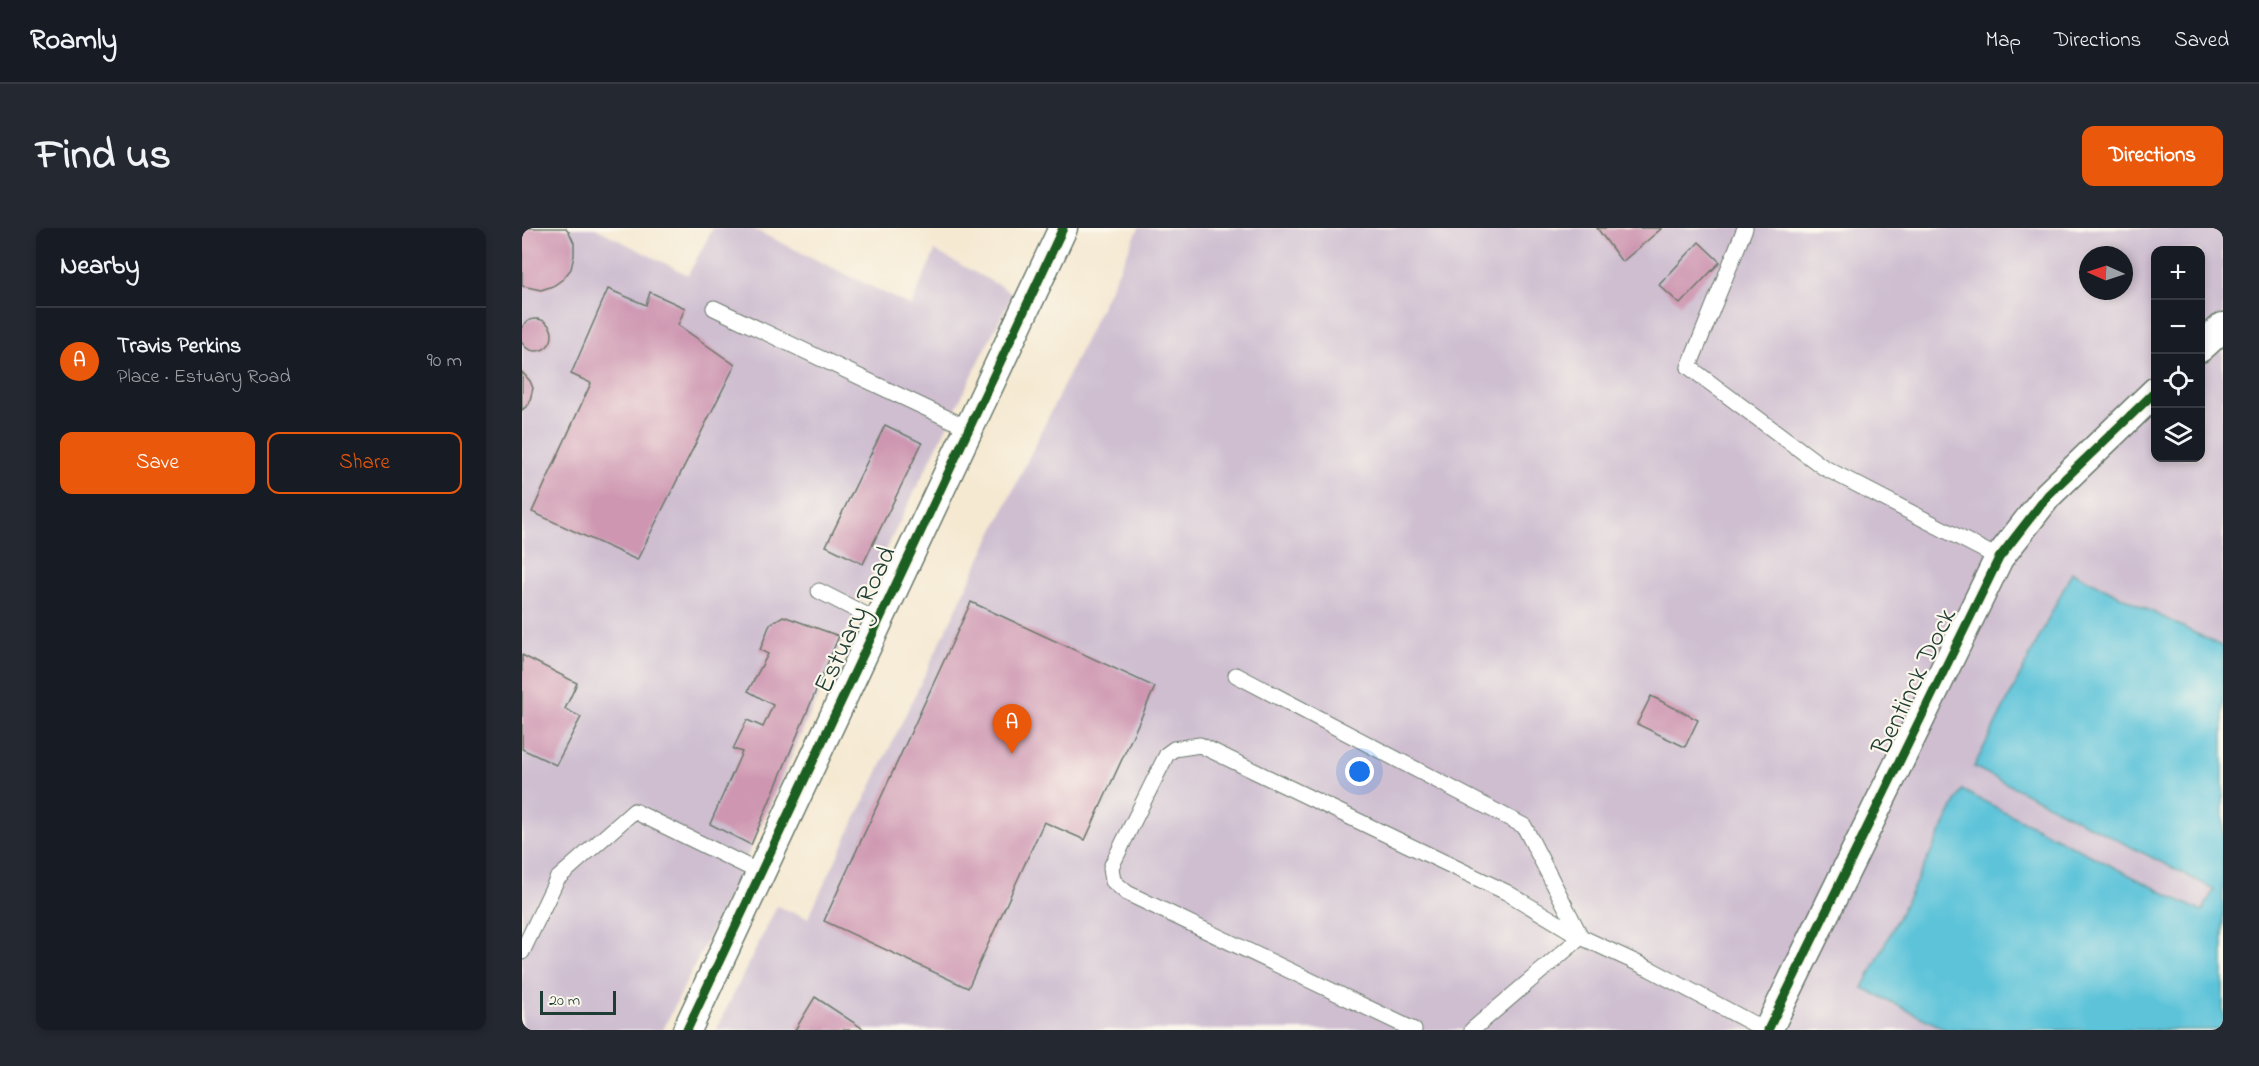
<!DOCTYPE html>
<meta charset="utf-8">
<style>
body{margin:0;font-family:"Indie Flower",sans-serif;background:#242831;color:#f1f3f6}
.controls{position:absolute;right:18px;top:18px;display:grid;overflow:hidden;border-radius:12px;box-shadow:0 3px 9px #0003}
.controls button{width:54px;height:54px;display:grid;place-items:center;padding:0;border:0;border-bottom:2px solid #363941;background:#171b24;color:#f1f3f6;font:30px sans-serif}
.compass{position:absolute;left:1557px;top:18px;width:54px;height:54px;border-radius:50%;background:#171b24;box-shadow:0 3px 9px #0003;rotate:273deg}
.scale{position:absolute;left:18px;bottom:15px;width:76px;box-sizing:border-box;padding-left:6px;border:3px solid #1f3d34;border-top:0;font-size:16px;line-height:21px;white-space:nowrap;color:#1f3d34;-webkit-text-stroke:4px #fbf7ec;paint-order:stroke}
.you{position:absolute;left:838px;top:544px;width:21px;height:21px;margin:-15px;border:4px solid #fff;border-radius:50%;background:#1a73e8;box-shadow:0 0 0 9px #1a73e833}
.badge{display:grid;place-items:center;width:39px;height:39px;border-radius:50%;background:#ea580c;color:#fff;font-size:20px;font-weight:700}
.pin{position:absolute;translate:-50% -50px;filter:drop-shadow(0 2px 3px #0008)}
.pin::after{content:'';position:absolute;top:32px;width:21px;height:18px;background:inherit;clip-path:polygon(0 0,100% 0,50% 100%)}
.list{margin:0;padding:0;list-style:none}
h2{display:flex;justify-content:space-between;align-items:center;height:78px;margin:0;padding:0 24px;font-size:26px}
h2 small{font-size:20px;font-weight:400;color:#9ea1a6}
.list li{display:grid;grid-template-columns:39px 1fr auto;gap:18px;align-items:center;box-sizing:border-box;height:108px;padding:0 24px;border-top:2px solid #363941}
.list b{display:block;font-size:22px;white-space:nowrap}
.list p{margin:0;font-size:20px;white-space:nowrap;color:#9ea1a6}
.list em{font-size:20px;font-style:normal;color:#9ea1a6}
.actions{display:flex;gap:12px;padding:18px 24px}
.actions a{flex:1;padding:14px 0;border:2px solid #ea580c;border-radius:12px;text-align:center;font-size:21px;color:#ea580c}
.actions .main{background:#ea580c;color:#fff}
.icon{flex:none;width:33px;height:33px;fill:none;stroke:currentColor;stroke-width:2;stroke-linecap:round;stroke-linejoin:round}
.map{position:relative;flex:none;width:1701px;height:802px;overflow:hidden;border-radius:12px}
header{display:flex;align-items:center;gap:36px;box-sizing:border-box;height:84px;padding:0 30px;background:#171b24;border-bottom:2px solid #363941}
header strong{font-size:28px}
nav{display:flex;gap:33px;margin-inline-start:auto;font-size:21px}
.intro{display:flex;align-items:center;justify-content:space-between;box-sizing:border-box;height:144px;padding:0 36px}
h1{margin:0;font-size:42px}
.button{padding:15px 27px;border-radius:12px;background:#ea580c;color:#fff;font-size:21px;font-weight:700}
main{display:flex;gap:36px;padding:0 36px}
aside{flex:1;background:#171b24;border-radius:12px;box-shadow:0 3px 9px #0003}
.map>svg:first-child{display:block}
.industrial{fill:#cebed0;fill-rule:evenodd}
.water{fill:#5cc3d9;stroke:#3e8086;stroke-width:1.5}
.building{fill:#ce96b1}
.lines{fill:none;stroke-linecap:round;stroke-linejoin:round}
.service-casing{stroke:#6a796b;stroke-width:17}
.minor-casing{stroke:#6a796b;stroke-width:31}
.service{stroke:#fff;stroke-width:15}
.minor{stroke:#fff;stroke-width:28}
.cycleway-casing{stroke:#fbf7ec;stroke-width:13}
.cycleway{stroke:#1b5e20;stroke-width:9}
.labels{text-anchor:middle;stroke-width:4.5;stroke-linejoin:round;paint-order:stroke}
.street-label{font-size:27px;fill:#1f3d34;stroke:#fbf7ec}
</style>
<header>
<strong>Roamly</strong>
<nav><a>Map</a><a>Directions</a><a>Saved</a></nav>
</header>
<div class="intro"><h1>Find us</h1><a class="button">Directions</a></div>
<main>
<aside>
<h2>Nearby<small></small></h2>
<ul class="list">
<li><span class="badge">A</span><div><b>Travis Perkins</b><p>Place · Estuary Road</p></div><em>90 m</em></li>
</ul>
<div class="actions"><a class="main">Save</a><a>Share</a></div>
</aside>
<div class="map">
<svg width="1701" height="802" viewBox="0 0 1701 802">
<rect width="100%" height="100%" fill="#fbf7ec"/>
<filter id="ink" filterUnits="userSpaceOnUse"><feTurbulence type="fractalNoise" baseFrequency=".0167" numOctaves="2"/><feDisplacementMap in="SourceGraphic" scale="12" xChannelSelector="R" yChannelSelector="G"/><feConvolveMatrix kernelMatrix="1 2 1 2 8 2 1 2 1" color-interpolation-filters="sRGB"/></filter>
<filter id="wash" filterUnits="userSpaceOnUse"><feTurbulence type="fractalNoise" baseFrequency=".008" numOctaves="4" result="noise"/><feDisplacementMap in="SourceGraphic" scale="24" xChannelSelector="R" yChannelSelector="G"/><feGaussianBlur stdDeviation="1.35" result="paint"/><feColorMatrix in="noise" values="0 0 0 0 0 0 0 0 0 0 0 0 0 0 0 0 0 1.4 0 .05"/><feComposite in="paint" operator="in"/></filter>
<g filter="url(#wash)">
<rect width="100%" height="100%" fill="#f5e9d2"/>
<g class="industrial">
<path d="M0,0H73L166,47L191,0H229L389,78L413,23L491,65L334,382L222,636L141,802H0Z"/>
<path d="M617,0H1701V419L1550,344L1452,539L1692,661L1680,684L1440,563L1341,760L1425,802H194L255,678L286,690ZM1634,22H1678V230H1634ZM1566,27H1602V63H1566Z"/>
</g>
<path class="water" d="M1550,344L1701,419V802H1425L1341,760L1440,562L1680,684L1692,661L1452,539Z"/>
<g id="blocks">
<g class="building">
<path d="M0,0H44L47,4L52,15V28L49,41L41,51L31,58L19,62L0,58Z"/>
<path d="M1075,0H1140L1100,34Z"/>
<path d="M1177,14L1198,34L1158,76L1137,57Z"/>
<path d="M86,61L124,77L128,64L163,80L156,97L213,137L115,332L10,284L69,155L49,146Z"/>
<circle cx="14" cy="107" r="16"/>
<path d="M0,144L8,153L11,160L7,176L0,182Z"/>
<path d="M363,197L400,215L341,336L304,318Z"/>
<path d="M449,374L633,459L563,612L522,594L446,760L302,693Z"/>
<path d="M261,388L317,408L229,617L188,596L220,524L211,521L225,492L241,499L251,477L226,463L246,426L238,422L248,396Z"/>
<path d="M0,427L55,455L43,481L59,489L34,537L0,521Z"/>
<path d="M1129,468L1176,492L1163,519L1115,496Z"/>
<path d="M293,769L343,802H273Z"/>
</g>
</g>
</g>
<g filter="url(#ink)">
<use href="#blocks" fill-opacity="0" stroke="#6a796b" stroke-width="1.5"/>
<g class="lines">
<defs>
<g id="service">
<path d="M1223,0L1167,139L1301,239L1477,330"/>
<path d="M192,80L446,200"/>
<path d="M297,363L356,393"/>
<path d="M714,447L1002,598L1059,709"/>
<path d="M0,724L35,651L112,583L239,645"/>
<path d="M892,802L605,665L591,653L589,639L645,526L652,521L678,517L984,664L1059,709"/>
<path d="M950,802L1059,709L1128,741L1243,802"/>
</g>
<g id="minor">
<path d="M1678,120L1701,99"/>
<path d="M165,802L541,0"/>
<path d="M1246,802L1477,330L1526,267L1634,163"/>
</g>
</defs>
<use href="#service" class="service-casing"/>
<use href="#minor" class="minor-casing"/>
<use href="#service" class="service"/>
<use href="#minor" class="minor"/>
<defs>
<g id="cycleway">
<path d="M165,802L541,0"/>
<path d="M1246,802L1477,330L1526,267L1634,163"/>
</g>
</defs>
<use href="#cycleway" class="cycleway-casing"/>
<use href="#cycleway" class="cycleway"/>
</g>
</g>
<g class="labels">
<g class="street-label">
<text transform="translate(332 391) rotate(-65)" y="9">Estuary Road</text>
<text transform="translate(1391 453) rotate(-64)" y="9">Bentinck Dock</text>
</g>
</g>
</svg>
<div class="controls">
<button>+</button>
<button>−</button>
<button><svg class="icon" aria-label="locate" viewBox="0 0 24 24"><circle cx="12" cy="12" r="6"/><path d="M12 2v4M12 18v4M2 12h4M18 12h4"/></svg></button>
<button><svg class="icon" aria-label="layers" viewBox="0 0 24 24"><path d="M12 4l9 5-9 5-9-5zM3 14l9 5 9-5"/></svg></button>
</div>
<svg class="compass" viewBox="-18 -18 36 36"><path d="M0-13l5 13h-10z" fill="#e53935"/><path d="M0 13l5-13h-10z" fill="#9ea1a6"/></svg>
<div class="scale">20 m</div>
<div class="you"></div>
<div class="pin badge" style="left:490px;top:526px">A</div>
</div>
</main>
